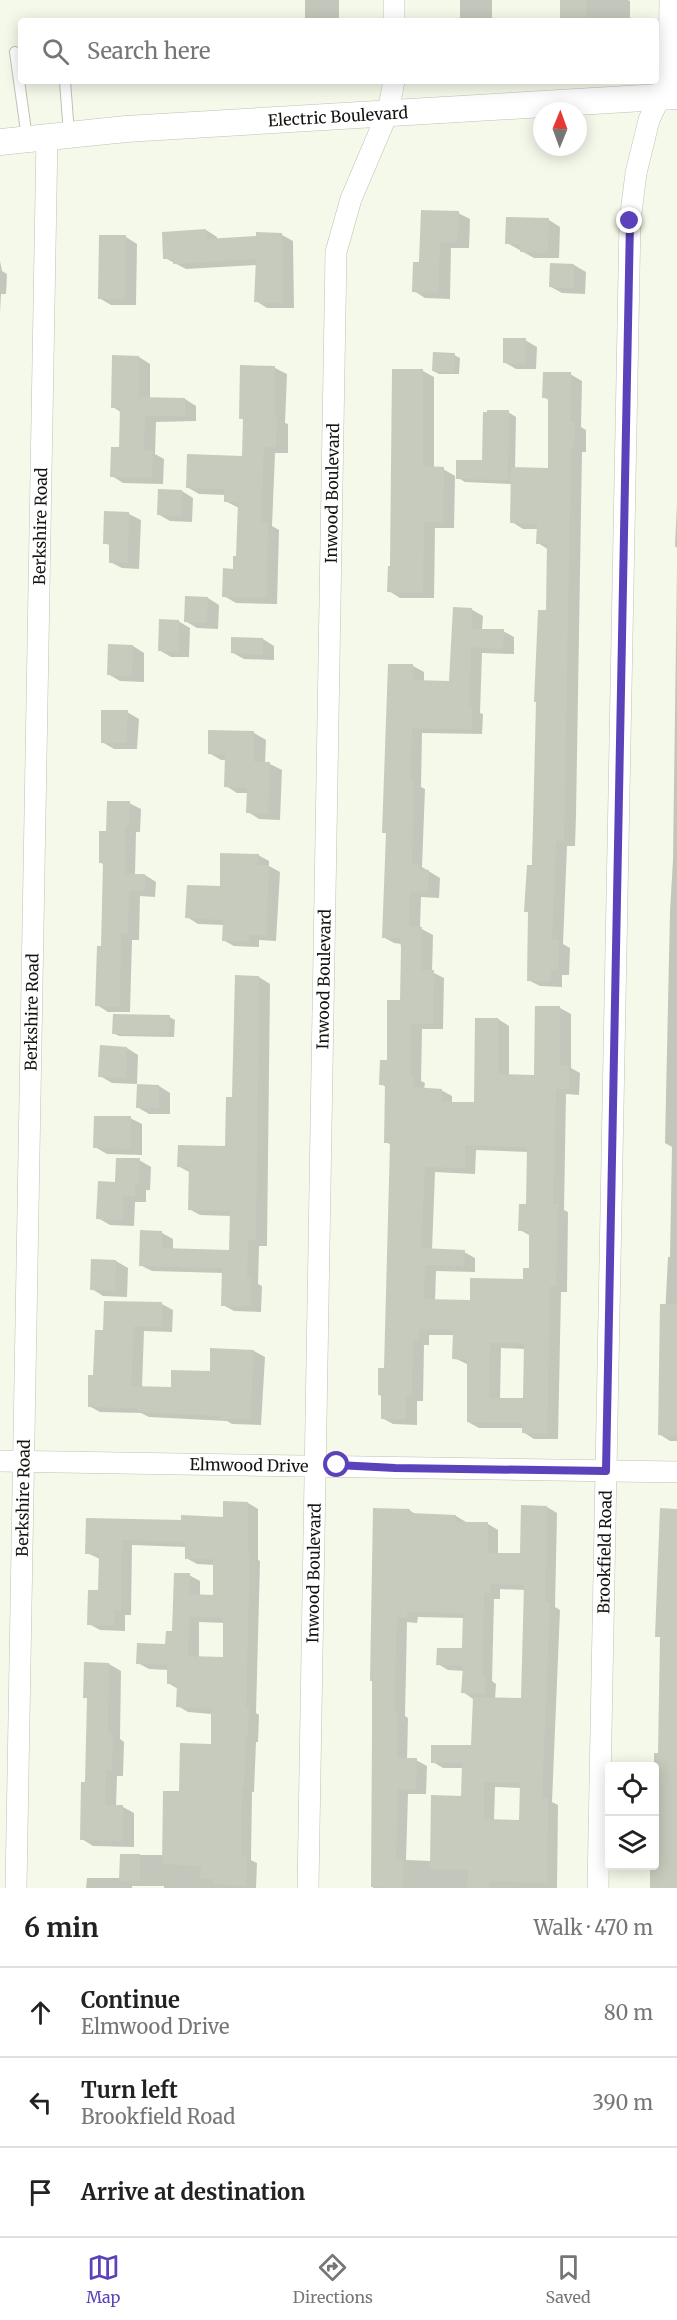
<!DOCTYPE html>
<meta charset="utf-8">
<style>
body{margin:0;font-family:Merriweather,serif;background:#f6f6f6;color:#222}
.controls{position:absolute;right:18px;bottom:18px;display:grid;overflow:hidden;border-radius:6px;box-shadow:0 3px 15px #0003}
.controls button{width:54px;height:54px;display:grid;place-items:center;padding:0;border:0;border-bottom:2px solid #e0e0e0;background:#fff;color:#222;font:30px sans-serif}
.compass{position:absolute;left:533px;top:102px;width:54px;height:54px;border-radius:50%;background:#fff;box-shadow:0 3px 15px #0003;rotate:1deg}
.stop{position:absolute;width:18px;height:18px;margin:-14px;border:4px solid #5b42ba;border-radius:50%;background:#fff}
.stop.end{background:#5b42ba;border-color:#fff;box-shadow:0 2px 6px #0008}
.list{margin:0;padding:0;list-style:none}
h2{display:flex;justify-content:space-between;align-items:center;height:78px;margin:0;padding:0 24px;font-size:26px}
h2 small{font-size:20px;font-weight:400;color:#767676}
.list li{display:grid;grid-template-columns:39px 1fr auto;gap:18px;align-items:center;box-sizing:border-box;height:90px;padding:0 24px;border-top:2px solid #e0e0e0}
.list b{display:block;font-size:22px;white-space:nowrap}
.list p{margin:0;font-size:20px;white-space:nowrap;color:#767676}
.list em{font-size:20px;font-style:normal;color:#767676}
.icon{flex:none;width:33px;height:33px;fill:none;stroke:currentColor;stroke-width:2;stroke-linecap:round;stroke-linejoin:round}
.map{position:relative;flex:none;width:677px;height:1888px;overflow:hidden}
.search{position:absolute;background:#fff;box-shadow:0 3px 15px #0003;left:18px;right:18px;top:18px;height:66px;display:flex;align-items:center;gap:15px;box-sizing:border-box;padding:0 21px;border-radius:6px;color:#767676;font-size:22px}
.sheet{height:348px;background:#fff}
nav{display:flex;justify-content:space-around;align-items:center;box-sizing:border-box;height:84px;border-top:2px solid #e0e0e0;background:#fff;font-size:16px;color:#767676}
nav a{display:grid;justify-items:center;gap:3px}
nav .on{color:#5b42ba}
.map>svg:first-child{display:block}
.shadow{fill:#0003;fill-rule:evenodd}
.building{fill:#c7cbbd;fill-rule:evenodd}
.lines{fill:none;stroke-linecap:round;stroke-linejoin:round}
.service-casing{stroke:#bec2b4;stroke-width:12}
.minor-casing{stroke:#bec2b4;stroke-width:22}
.tertiary-casing{stroke:#bec2b4;stroke-width:27}
.service{stroke:#fff;stroke-width:10}
.minor{stroke:#fff;stroke-width:21}
.tertiary{stroke:#fff;stroke-width:26}
.route{stroke:#5b42ba;stroke-width:8}
.labels{text-anchor:middle;stroke-width:4.5;stroke-linejoin:round;paint-order:stroke}
.street-label{font-size:16px;fill:#13140f;stroke:#f4f9ea}
</style>
<div class="map">
<svg width="677" height="1888" viewBox="0 0 677 1888">
<rect width="100%" height="100%" fill="#f4f9ea"/>
<g class="shadow">
<rect x="305" y="0" width="34" height="21"/>
<rect x="460" y="0" width="32" height="21"/>
<path d="M562,0H628L630,1V21H562Z"/>
<path d="M458,213L470,219L469,248H451L450,299L425,298L414,291L421,264Z"/>
<path d="M549,220L560,227L559,258H534L507,243Z"/>
<path d="M206,230L217,237V240L282,235L293,241L294,308H267L256,301L257,265L186,269L165,258Z"/>
<path d="M126,237L137,244L136,305H111L99,298Z"/>
<path d="M0,261L2,271L7,274L6,294H1L0,313Z"/>
<path d="M551,265H574L586,272L585,294L562,293L551,287Z"/>
<path d="M525,340L537,347L536,369H516L504,362Z"/>
<path d="M454,355L460,358L459,374H439L433,371Z"/>
<path d="M139,357L150,364V399H185L196,406V421L156,422L155,454L164,459L163,484L123,483L112,476L121,448L122,413L113,407Z"/>
<path d="M242,367L275,368L287,374L285,423L288,424V453H275L272,526L279,530L277,604L236,603L224,596L238,558L239,508L225,501L226,495L199,494L187,487L243,458L244,420L241,418Z"/>
<path d="M423,371L434,377V468L443,469L457,477L484,462L508,412L516,417L515,469L549,470V400L543,397L570,374L582,381L581,427L586,430V452H582L576,816L575,846H567L563,944L570,948L569,975H562V987L540,986L528,980L538,703L535,701L547,612L549,550L538,543V529H523L512,522L513,484L465,482L455,476L454,528H435L434,598H400L389,591Z"/>
<path d="M182,491L193,498L192,522L170,521L158,514Z"/>
<path d="M677,503V548L675,546Z"/>
<path d="M129,514L141,520L139,569L122,568L110,562L111,546L105,543Z"/>
<path d="M677,564V1441H670L659,1434L668,1257H670L672,1147L665,1143L670,911L673,860Z"/>
<path d="M208,598L219,605L218,629L197,628L185,621Z"/>
<path d="M471,609L483,616L482,630L503,631L514,637V654L482,653L480,713L483,714L482,734L422,733L421,787L425,789L422,867L440,878L439,898L421,897L420,928L433,935L432,972L444,978L443,1029H422L421,1081L425,1083L424,1089L441,1090L452,1096V1103L476,1104L498,1019L509,1026V1076H535L560,1008L571,1014V1068L580,1073L579,1095L566,1094L564,1210L568,1212L567,1292H561L558,1439H534L523,1432V1428H479L468,1422L469,1365L454,1358V1335H429V1345H424L423,1401H417V1425L393,1424L382,1418L383,1397L379,1395L385,1369L391,1145L386,1142V1087L381,1084L389,1061L402,1002V944L394,943L383,937L387,834L384,832L413,666L424,672V682H451ZM476,1150L528,1152L527,1205L520,1230L531,1236L530,1269L524,1281L471,1301H435L436,1271L475,1272V1258L464,1252L432,1250L435,1172L475,1174ZM501,1348L525,1349L524,1400H500Z"/>
<path d="M178,621L190,628L189,657H171L159,650Z"/>
<path d="M263,639L274,646V660L244,659L233,653Z"/>
<path d="M133,646L144,653V682L120,681L108,674Z"/>
<path d="M127,712L139,719L137,749H114L102,742Z"/>
<path d="M210,732L254,733L266,740L265,763L270,764L282,770L280,820L259,819L248,812V793H237L226,786L227,760H221L209,753Z"/>
<path d="M129,803L141,809L140,832H136L135,875H145L156,882L155,897L140,896L139,940H132L130,1012H108L97,1005L103,948L104,865L100,862L108,832Z"/>
<path d="M258,855L269,861V866L280,872L276,941L259,940V947L234,946L223,940L224,925L198,924L187,917Z"/>
<path d="M259,977L270,984L267,1246H259L258,1284L262,1286L261,1312L234,1311L223,1305V1273L152,1271L140,1265L162,1233L173,1239V1250L231,1251L232,1216L200,1215L189,1209L191,1173L178,1166L226,1148L234,1099Z"/>
<path d="M169,1017L175,1020L174,1037L119,1036L113,1033Z"/>
<path d="M127,1048L138,1055L137,1084L112,1083L100,1076Z"/>
<path d="M159,1086L170,1093V1114H149L137,1107Z"/>
<path d="M130,1118L142,1124V1155L107,1154L95,1147Z"/>
<path d="M139,1160L151,1167L150,1190H146V1202H135L134,1226L110,1225L98,1218L117,1183Z"/>
<path d="M93,1260L116,1261L128,1268L127,1297L103,1296L92,1289Z"/>
<path d="M162,1304L173,1310L172,1332L144,1331L142,1388L172,1389L211,1373L254,1351L265,1357L261,1425L232,1424L227,1421L149,1417L141,1413L100,1412L89,1406L105,1332Z"/>
<path d="M248,1503L258,1509V1560L260,1561L256,1713L259,1715L258,1742H256L254,1792H252L251,1860L257,1863L256,1888H164V1886H132V1888H86L87,1878H121V1855H164L180,1793L213,1746L212,1714L188,1712L178,1706V1689L168,1683L169,1670L149,1669L138,1663L167,1645L174,1633L189,1575L200,1581V1596L214,1597L215,1565L197,1564L186,1558V1547L132,1545L131,1615H125V1631L100,1630L89,1624L100,1591V1559L87,1553V1519L182,1521L225,1518ZM199,1622L225,1623L224,1659L199,1658Z"/>
<path d="M547,1507L557,1513L555,1607L560,1610L552,1802L558,1805L557,1888H373L374,1789L409,1510L417,1515L456,1516L466,1522L488,1524L498,1530V1554L521,1555ZM500,1589L525,1590L522,1699H495L496,1684L492,1681L494,1599H500ZM418,1617L465,1618L464,1650L438,1664L448,1670L464,1671L463,1692L473,1699V1747L433,1762L443,1768H463V1798L432,1861L406,1860L408,1794H426L427,1766L416,1760H407L408,1718L405,1716L407,1622L417,1623ZM495,1787L521,1788L520,1821H494Z"/>
<path d="M86,1663L109,1664L121,1671L120,1739L124,1742L123,1776H117L116,1806L123,1807L134,1813V1847L93,1846L82,1839L87,1784L89,1700L85,1697Z"/>
</g>
<g class="building">
<rect x="560" y="0" width="26" height="21"/>
<path d="M421,210L459,211L457,243L440,242L438,293L412,292L413,262H419Z"/>
<path d="M506,217L549,218L548,253L520,252L521,244H505Z"/>
<path d="M206,229V239L256,236V232L282,233L283,303L254,302L256,259L173,264V259H163L162,232Z"/>
<path d="M99,235H126L125,299H98Z"/>
<path d="M550,263L574,264V288L549,287Z"/>
<path d="M503,338H526L525,364L503,363Z"/>
<path d="M433,352L455,353L454,372L432,371Z"/>
<path d="M112,355L139,356V397L185,398V416H145L144,451H153L152,478L110,477L111,447H119L120,408H111Z"/>
<path d="M240,365L275,366L274,416H277L276,447H264L261,522H268L266,598L222,597L223,568L233,569V556H236L238,502H224V489L186,488L187,454L242,456L243,419H239Z"/>
<path d="M392,369H423V466L444,467L443,522H424L423,593L387,592L388,566H390Z"/>
<path d="M543,372H571L570,422H575L574,447H571L564,841H556L552,940H559L558,970H551V981H527L528,912H524L527,865H532L536,702H534L538,610H546L547,544H536L537,524L510,523L511,467L548,468V398H542Z"/>
<path d="M487,410H509L508,480L456,479V460H482L483,412H487Z"/>
<path d="M158,489L182,490L181,516L157,515Z"/>
<path d="M104,511L129,512L128,563H109V544H103Z"/>
<path d="M185,596L208,597L207,623L184,622Z"/>
<path d="M453,607L472,608V629H504L503,649L471,647L469,706H472V729L412,728L410,781H414L412,863H418V869L429,870L428,893L410,892L409,926L422,927L421,970H434L433,1024H411L410,1075H414V1087L442,1089V1102H474L475,1018H498V1074L534,1075L535,1006H560V1065L569,1066V1089H556L553,1204H558L556,1286H550L547,1434L522,1433V1423L467,1422V1360L452,1359L453,1330L419,1329L418,1340H413L412,1396H406V1419H381V1395H378V1368H384L390,1143H384L385,1085H379L380,1060H387V1000H400L401,948L400,938H382L386,833H382L388,664H413V680L449,681ZM465,1145L527,1147L526,1204H519L518,1231H529V1268H523V1279L470,1278V1300L424,1299L425,1265L464,1266L465,1250L421,1248L425,1167L465,1168ZM490,1343H524L523,1398H489Z"/>
<path d="M159,619L179,620L178,652L158,651Z"/>
<path d="M231,637L263,638V655L231,653Z"/>
<path d="M108,644L133,645L132,676L107,675Z"/>
<path d="M101,710H128L126,743H101Z"/>
<path d="M208,730L254,731V762H270L268,814L246,813L247,788L224,787L225,755L208,754Z"/>
<path d="M107,801H130L129,826H125V874H145V891H129L128,934H121L120,1007L95,1006L97,946H101L103,863H99V831H106Z"/>
<path d="M220,853L259,854L258,865H269L266,935H249V942L222,941L223,920L185,918L187,885L220,886Z"/>
<path d="M235,975L259,976L256,1241L248,1240L247,1278H251L250,1306H221L222,1268L139,1266L140,1230L162,1231V1248L229,1250L230,1211L188,1210L189,1167H177L178,1145L225,1146L226,1097H232Z"/>
<path d="M113,1014L170,1015L169,1035L112,1034Z"/>
<path d="M100,1045L127,1047L126,1078L98,1077Z"/>
<path d="M137,1084L159,1085V1108H136Z"/>
<path d="M94,1116H131L130,1149L93,1148Z"/>
<path d="M116,1158H140L139,1184H135V1196H123V1220L96,1219L98,1181L115,1182Z"/>
<path d="M91,1259L116,1260L115,1291L90,1290Z"/>
<path d="M104,1301L162,1302V1327L134,1326L131,1386L171,1387V1370L210,1371V1348L254,1350L250,1419H220V1416L137,1412V1408L88,1407V1375H93L95,1330H103Z"/>
<path d="M660,1304H677V1436L658,1435Z"/>
<path d="M223,1501L248,1502V1553H250L246,1707H249L248,1736H246L244,1787H242L241,1856H247L246,1886L213,1884V1879L200,1878L201,1866L162,1864L163,1791H179L180,1743L211,1744V1709L176,1707L177,1684H167V1665L136,1664L137,1643L165,1644L166,1631H172L174,1573H190L189,1594L213,1595V1559H185V1542L122,1540L121,1610H114V1625H87L88,1590H98L99,1554H85L86,1518L181,1520V1515L223,1517ZM189,1617L223,1618V1657L188,1656Z"/>
<path d="M521,1505L547,1506L545,1602H550L542,1798H548L547,1883L490,1881L489,1888H467L468,1870L430,1869L431,1795L461,1796L462,1763H431V1745H471L473,1697L521,1698L524,1585L490,1584V1593H484L482,1676H485V1694L461,1693L463,1666L436,1665L437,1648H462L463,1613L407,1612V1618L397,1617L394,1710L397,1711V1758H417L416,1789H398L396,1859H403V1888L371,1887L372,1734V1681H370L373,1508L410,1509V1513L456,1515V1522H488V1553H520ZM484,1782L520,1783L519,1820L484,1819Z"/>
<path d="M660,1508L677,1509V1888H650V1866H654V1753H658L660,1637H655Z"/>
<path d="M84,1662L109,1663L108,1733H113L112,1770H106L105,1805H123L122,1841L80,1840L81,1782H85L87,1698H83Z"/>
<path d="M120,1854H140V1881H119Z"/>
</g>
<g class="lines">
<defs>
<g id="service">
<path d="M15,52L27,138"/>
<path d="M65,81L69,134"/>
</g>
<g id="minor">
<path d="M394,21V0"/>
<path id="s1" d="M0,1461L677,1472"/>
<path id="s2" d="M16,1888L47,136"/>
<path id="s3" d="M308,1888L336,252L351,199L388,112L394,81"/>
<path id="s4" d="M598,1888L630,221L636,173L649,120L669,77L670,0"/>
</g>
<g id="tertiary">
<path id="s5" d="M0,142L126,129L677,96"/>
</g>
</defs>
<use href="#service" class="service-casing"/>
<use href="#minor" class="minor-casing"/>
<use href="#tertiary" class="tertiary-casing"/>
<use href="#service" class="service"/>
<use href="#minor" class="minor"/>
<use href="#tertiary" class="tertiary"/>
</g>
<g class="lines">
<path class="route" d="M337,1465L395,1468L606,1471L630,221"/>
</g>
<g class="labels">
<g class="street-label">
<text dy="6" stroke="none"><textPath href="#s5" startOffset="339">Electric Boulevard</textPath></text>
<text dy="6" stroke="none"><textPath href="#s3" startOffset="1395">Inwood Boulevard</textPath></text>
<text dy="6" stroke="none"><textPath href="#s2" startOffset="1362">Berkshire Road</textPath></text>
<text dy="6" stroke="none"><textPath href="#s3" startOffset="909">Inwood Boulevard</textPath></text>
<text dy="6" stroke="none"><textPath href="#s2" startOffset="876">Berkshire Road</textPath></text>
<text dy="6" stroke="none"><textPath href="#s1" startOffset="249">Elmwood Drive</textPath></text>
<text dy="6" stroke="none"><textPath href="#s2" startOffset="390">Berkshire Road</textPath></text>
<text dy="6" stroke="none"><textPath href="#s4" startOffset="336">Brookfield Road</textPath></text>
<text dy="6" stroke="none"><textPath href="#s3" startOffset="315">Inwood Boulevard</textPath></text>
</g>
</g>
</svg>
<div class="controls">
<button><svg class="icon" aria-label="locate" viewBox="0 0 24 24"><circle cx="12" cy="12" r="6"/><path d="M12 2v4M12 18v4M2 12h4M18 12h4"/></svg></button>
<button><svg class="icon" aria-label="layers" viewBox="0 0 24 24"><path d="M12 4l9 5-9 5-9-5zM3 14l9 5 9-5"/></svg></button>
</div>
<svg class="compass" viewBox="-18 -18 36 36"><path d="M0-13l5 13h-10z" fill="#e53935"/><path d="M0 13l5-13h-10z" fill="#767676"/></svg>
<div class="stop" style="left:337px;top:1465px"></div>
<div class="stop end" style="left:630px;top:221px"></div>
<div class="search"><svg class="icon" aria-label="search" viewBox="0 0 24 24"><circle cx="10" cy="10" r="6"/><path d="M15 15l6 6"/></svg>Search here</div>
</div>
<section class="sheet">
<h2>6 min<small>Walk · 470 m</small></h2>
<ul class="list">
<li><svg class="icon" aria-label="ahead" viewBox="0 0 24 24"><path d="M12 20V5M6 11l6-6 6 6"/></svg><div><b>Continue</b><p>Elmwood Drive</p></div><em>80 m</em></li>
<li><svg class="icon" aria-label="left" viewBox="0 0 24 24"><path d="M17 20v-9H6M10 6l-5 5 5 5"/></svg><div><b>Turn left</b><p>Brookfield Road</p></div><em>390 m</em></li>
<li><svg class="icon" aria-label="arrive" viewBox="0 0 24 24"><path d="M6 21V4h12l-3 4 3 4H6"/></svg><div><b>Arrive at destination</b></div></li>
</ul>
</section>
<nav>
<a class="on"><svg class="icon" aria-label="map" viewBox="0 0 24 24"><path d="M3 6l6-2 6 2 6-2v14l-6 2-6-2-6 2zM9 4v14M15 6v14"/></svg>Map</a>
<a><svg class="icon" aria-label="directions" viewBox="0 0 24 24"><path d="M12 3l9 9-9 9-9-9zM9 14v-3h6M13 9l2 2-2 2"/></svg>Directions</a>
<a><svg class="icon" aria-label="saved" viewBox="0 0 24 24"><path d="M7 4h10v16l-5-4-5 4z"/></svg>Saved</a>
</nav>
